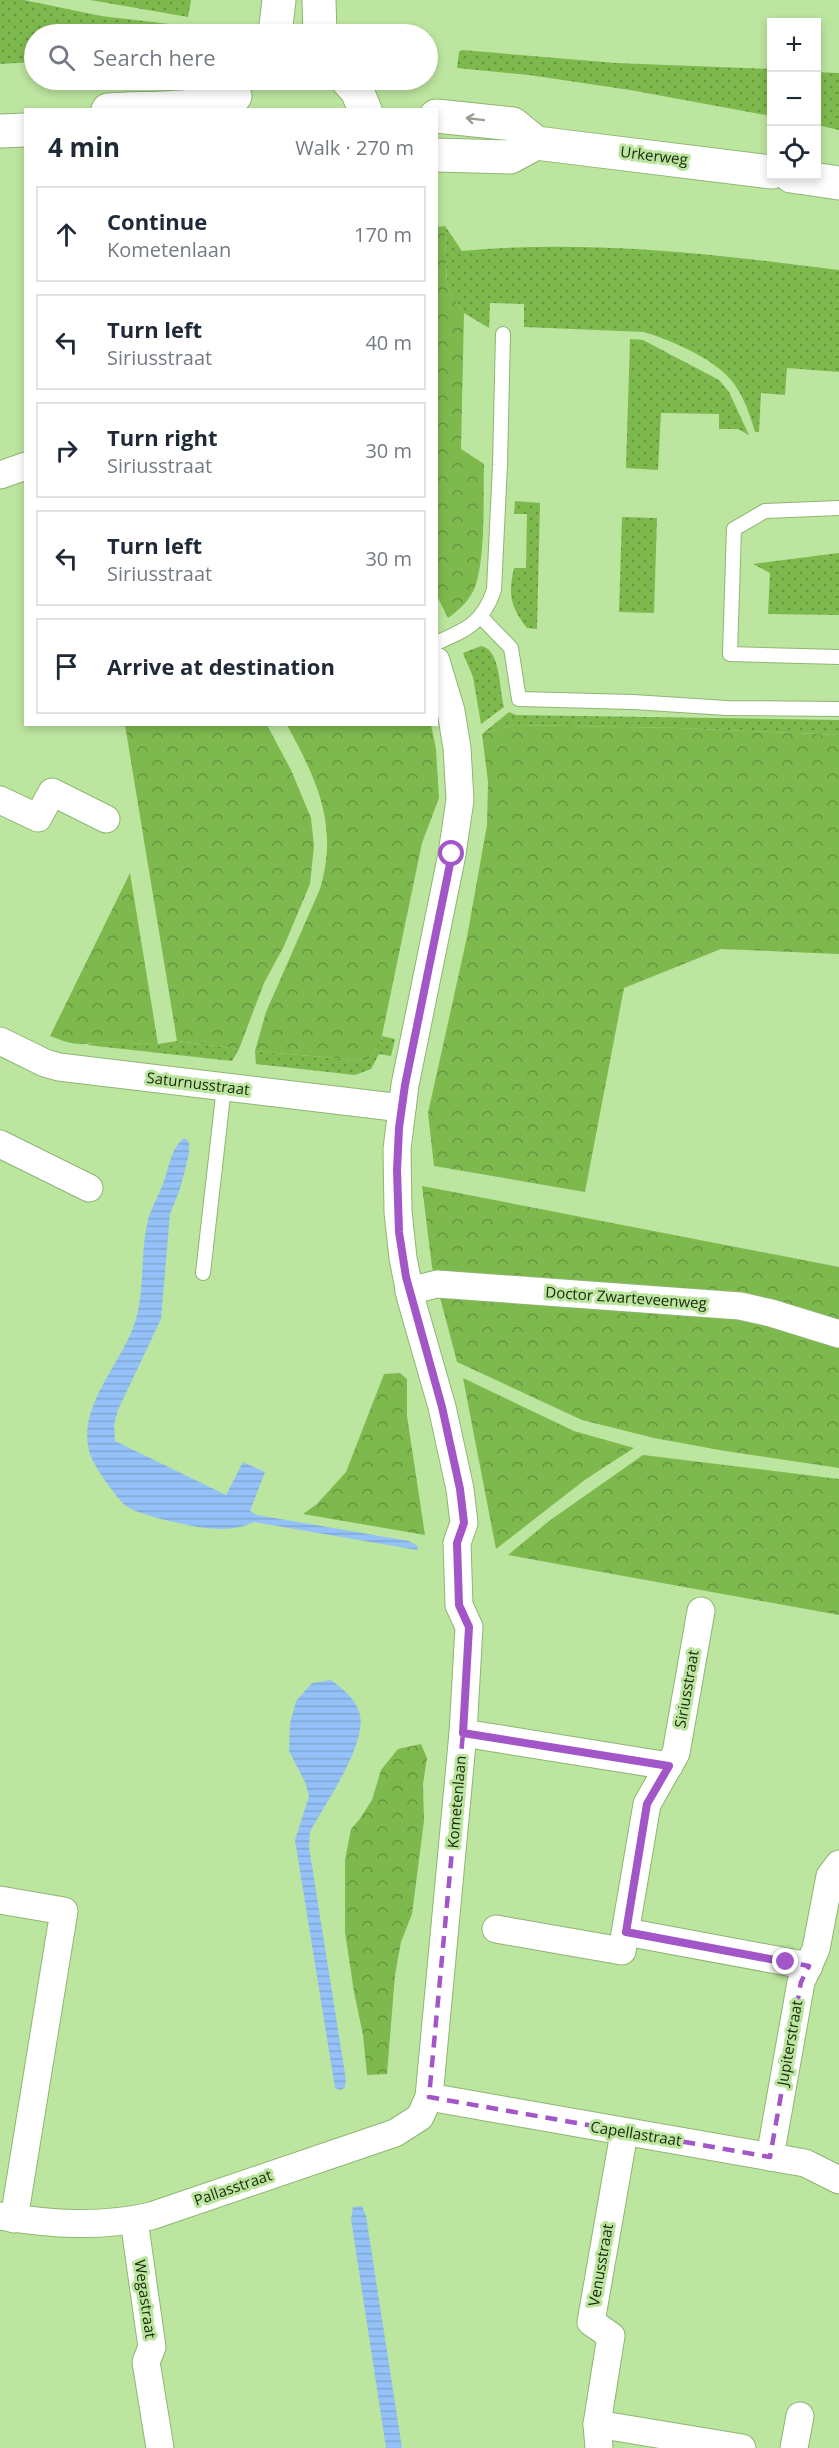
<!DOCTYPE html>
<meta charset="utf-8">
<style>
body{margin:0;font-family:"Open Sans",sans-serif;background:#f6f6f7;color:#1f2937}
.controls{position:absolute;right:18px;top:18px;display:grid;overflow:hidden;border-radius:0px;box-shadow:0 3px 9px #0003}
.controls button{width:54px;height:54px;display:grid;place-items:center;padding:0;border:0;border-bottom:2px solid #e0e1e3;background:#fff;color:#1f2937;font:30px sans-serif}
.stop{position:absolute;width:18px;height:18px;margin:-14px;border:4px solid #a256c8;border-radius:50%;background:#fff}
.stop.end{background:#a256c8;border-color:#fff;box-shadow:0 2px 6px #0008}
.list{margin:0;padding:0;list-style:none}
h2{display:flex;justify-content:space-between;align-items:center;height:78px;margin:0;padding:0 24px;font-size:26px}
h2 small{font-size:20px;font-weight:400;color:#747a83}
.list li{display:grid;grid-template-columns:39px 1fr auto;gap:18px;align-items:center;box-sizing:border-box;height:96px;margin:0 12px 12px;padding:0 12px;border:2px solid #e0e1e3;border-radius:0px}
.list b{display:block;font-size:22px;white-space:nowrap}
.list p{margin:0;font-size:20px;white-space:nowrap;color:#747a83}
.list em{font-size:20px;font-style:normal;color:#747a83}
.icon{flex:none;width:33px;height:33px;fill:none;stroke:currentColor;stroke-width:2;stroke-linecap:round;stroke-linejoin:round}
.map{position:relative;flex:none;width:839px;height:2448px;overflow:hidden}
.search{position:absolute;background:#fff;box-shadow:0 3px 9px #0003;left:24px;top:24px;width:414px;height:66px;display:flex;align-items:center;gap:15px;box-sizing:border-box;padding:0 21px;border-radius:33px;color:#747a83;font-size:22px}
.panel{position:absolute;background:#fff;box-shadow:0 3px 9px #0003;left:24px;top:108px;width:414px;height:618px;border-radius:0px}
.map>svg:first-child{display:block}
.grass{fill:url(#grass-dots)}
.forest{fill:url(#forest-crowns)}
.water{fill:url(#water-rules)}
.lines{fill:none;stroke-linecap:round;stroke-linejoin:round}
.lane-casing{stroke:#8eb672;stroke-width:16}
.street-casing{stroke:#8eb672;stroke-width:29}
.secondary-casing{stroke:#8eb672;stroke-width:35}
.lane{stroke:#fff;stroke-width:14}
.street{stroke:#fff;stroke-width:27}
.secondary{stroke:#fff;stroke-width:33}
.oneway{stroke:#979e91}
.route{stroke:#a256c8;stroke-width:8}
.marked{fill:none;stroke:#a256c8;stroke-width:4.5;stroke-dasharray:12 8;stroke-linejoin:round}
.labels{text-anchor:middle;stroke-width:6;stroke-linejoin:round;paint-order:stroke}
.street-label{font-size:15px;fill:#18270b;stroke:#bce59f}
</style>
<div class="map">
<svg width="839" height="2448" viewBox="0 0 839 2448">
<defs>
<pattern id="grass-dots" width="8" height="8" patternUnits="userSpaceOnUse" patternTransform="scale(1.5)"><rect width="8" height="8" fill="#7eb94e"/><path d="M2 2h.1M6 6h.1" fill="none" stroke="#66963f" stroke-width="1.8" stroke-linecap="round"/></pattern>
<pattern id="forest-crowns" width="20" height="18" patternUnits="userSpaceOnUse" patternTransform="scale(1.5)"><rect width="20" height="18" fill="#7eb94e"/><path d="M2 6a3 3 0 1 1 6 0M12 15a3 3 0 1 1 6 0" fill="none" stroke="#66963f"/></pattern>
<pattern id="water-rules" width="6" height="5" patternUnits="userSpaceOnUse" patternTransform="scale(1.5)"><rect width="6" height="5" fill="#94c2f8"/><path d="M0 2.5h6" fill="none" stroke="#7fa7d3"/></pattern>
</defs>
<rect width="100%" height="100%" fill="#bce59f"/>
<g class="grass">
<path d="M0,0H24L101,16L186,26L184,34H34V62L0,64Z"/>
<path d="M90,0H191L188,17Z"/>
<path d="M462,50L616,63L771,69V116L630,90L529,75L457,68L459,52Z"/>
<path d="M816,72L839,73V130L817,125Z"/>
<path d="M445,226L462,251C589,239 714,254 839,270V372L787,368L785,395L761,393L759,432H755C750,415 745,400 735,385C718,360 673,341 644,332L524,327V304L490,303L489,328L464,313L447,287Z"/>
<path d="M630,339L643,340L719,380L729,392L749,435L738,429H719V414L661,413L658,470L626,468Z"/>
<path d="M515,501L540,503L537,629L527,628C510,606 508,594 514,568H526L527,514H514Z"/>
<path d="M622,517L657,518L654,613L619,612Z"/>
<path d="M839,553V615L768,614L770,573L753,564Z"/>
<path d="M481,646C501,649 499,690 504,707L481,724L473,677L463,653Z"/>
<path d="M509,712L516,715L839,720V735L681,728L514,725L482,734Z"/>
<path d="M382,1036L395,1039L391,1056L379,1054L371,1069L355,1075L256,1064L255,1051L367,1061L380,1045Z"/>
<path d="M177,1041L239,1049L232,1061L87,1045L96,1042L158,1044Z"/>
</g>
<g class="forest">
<path d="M445,226L447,287L464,313L461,449L484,464C483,498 486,556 475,587C470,600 459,610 448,618L436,594V227Z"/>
<path d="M125,725H267L291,770L311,818L314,846L310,884L284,946L264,983L239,1049L177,1041Z"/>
<path d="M287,725H431L436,749L439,798L422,843L380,1045L367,1061L255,1051L266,1012L320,889C339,826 317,780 287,725Z"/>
<path d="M514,725L681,728L839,735V954L721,949L624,988L585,1192L434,1166L428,1113L467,937L487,825L488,782L482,734Z"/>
<path d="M130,873L158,1044L96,1042C80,1047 65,1042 50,1036Z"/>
<path d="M422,1186L839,1267V1468L725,1451L654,1438L582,1420L457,1362L432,1267Z"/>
<path d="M400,1373L407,1379V1416L425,1535L303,1514L317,1504L346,1472L384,1374Z"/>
<path d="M463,1378L574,1431L634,1448L586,1479L496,1549Z"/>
<path d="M643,1455L839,1479V1615L508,1555L549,1521Z"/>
<path d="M421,1744L427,1758L423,1784L424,1821L412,1914L401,1942L395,1975L387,2074L367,2075L363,2035L354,1992L345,1932V1860L351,1829L359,1820L372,1800L381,1770L398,1749Z"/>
</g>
<g class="water">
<path d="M184,1138L189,1142V1154L180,1189L170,1214L161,1319L118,1410L114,1425L115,1441L226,1495L243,1462L265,1472L250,1511L257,1515L409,1541L418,1546L417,1550L254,1522C228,1535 196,1527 169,1521C157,1518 137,1513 126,1506C117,1499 93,1465 90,1454C75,1406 124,1362 136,1319C145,1287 140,1252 148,1220C152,1205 161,1192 165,1178C170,1163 172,1147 184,1138Z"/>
<path d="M331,1680C343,1689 357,1700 360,1715C366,1747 325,1803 310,1832L309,1847L346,2080L345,2087L341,2090L335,2088L295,1840L309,1796L305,1782L289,1751L290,1723L296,1701L312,1683Z"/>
<path d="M362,2206L366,2216L402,2448H386L351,2219L353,2207Z"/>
</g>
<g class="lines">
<defs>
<g id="lane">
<path d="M839,508L765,511L734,529L730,654L839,657"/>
<path d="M481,617L511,648L519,699L633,702L727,708L839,709"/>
<path d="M436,643C466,630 483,623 494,590L500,465L503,334"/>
<path d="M203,1273L224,1087"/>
</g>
<g id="street">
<path d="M0,475L26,466"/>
<path d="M0,800L38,818L52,792L106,819"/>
<path d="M0,1041L45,1063L59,1067L402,1108"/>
<path d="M0,1144L89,1188"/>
<path d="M409,1291L437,1284L740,1306L771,1313L839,1334"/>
<path d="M463,1733L669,1766"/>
<path d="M0,1900L64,1911L14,2219"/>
<path d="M496,1929L622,1951L647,1804L676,1753L701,1611"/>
<path d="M626,1932L809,1966"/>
<path d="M429,2097L805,2163L839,2180"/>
<path d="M770,2157L801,1982L816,1949L830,1876L839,1864"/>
<path d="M0,2216C51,2224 100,2228 151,2216L395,2133L420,2117L429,2097L463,1733L469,1627L459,1605L457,1543L464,1523L460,1489L442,1407L411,1299L403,1258L398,1212L397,1149L405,1085L452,854L460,800L457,748L451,711L436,661"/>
<path d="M134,2220L152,2347L146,2362L160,2448"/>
<path d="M597,2424L742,2448"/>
<path d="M599,2448L597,2424L611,2336L591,2322L624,2133"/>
<path d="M794,2448L800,2416"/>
</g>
<g id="secondary">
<path d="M319,0L320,34"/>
<path d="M275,34L279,0"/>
<path d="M347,80L357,91L365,110"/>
<path d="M108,110C150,107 195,111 235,96"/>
<path d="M436,116L513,124L536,143L772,172"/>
<path d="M0,131L26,130"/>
<path d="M436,155L510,157L536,143"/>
<path d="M791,176L839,183"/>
</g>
</defs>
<use href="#lane" class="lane-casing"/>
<use href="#street" class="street-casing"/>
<use href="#secondary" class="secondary-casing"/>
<use href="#lane" class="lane"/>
<use href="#street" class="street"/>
<use href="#secondary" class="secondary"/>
</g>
<defs><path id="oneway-shaft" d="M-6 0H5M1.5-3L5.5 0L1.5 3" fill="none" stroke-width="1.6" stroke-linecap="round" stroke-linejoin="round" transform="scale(1.5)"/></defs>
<use class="oneway" href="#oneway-shaft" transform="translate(475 119) rotate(-173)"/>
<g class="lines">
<path class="route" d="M452,854L405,1085L399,1128L397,1170L399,1232L406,1277L442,1407L460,1489L464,1523L457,1543L459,1605L469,1627L463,1733L669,1766L647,1804L626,1932L786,1962"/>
</g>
<path class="marked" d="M463,1733L669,1766L647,1804L626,1932L809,1966L801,1982L770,2157L429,2097Z"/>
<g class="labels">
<g class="street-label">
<text transform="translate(654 156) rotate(7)" y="5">Urkerweg</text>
<text transform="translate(198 1084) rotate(7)" y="5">Saturnusstraat</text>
<text transform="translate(626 1298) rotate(4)" y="5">Doctor Zwarteveenweg</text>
<text transform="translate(687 1689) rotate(-80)" y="5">Siriusstraat</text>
<text transform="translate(457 1802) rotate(-85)" y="5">Kometenlaan</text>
<text transform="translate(790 2043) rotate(-80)" y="5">Jupiterstraat</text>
<text transform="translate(636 2134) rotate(9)" y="5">Capellastraat</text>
<text transform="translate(233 2188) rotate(-19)" y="5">Pallasstraat</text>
<text transform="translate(601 2265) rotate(-80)" y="5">Venusstraat</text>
<text transform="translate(145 2299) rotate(82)" y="5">Wegastraat</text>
</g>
</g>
</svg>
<div class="controls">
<button>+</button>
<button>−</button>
<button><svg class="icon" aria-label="locate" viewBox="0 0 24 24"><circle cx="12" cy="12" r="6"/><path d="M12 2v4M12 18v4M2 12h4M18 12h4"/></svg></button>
</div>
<div class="stop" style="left:452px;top:854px"></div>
<div class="stop end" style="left:786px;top:1962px"></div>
<div class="search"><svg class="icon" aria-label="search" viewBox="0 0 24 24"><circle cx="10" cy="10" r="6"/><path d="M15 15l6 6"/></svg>Search here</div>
<section class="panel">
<h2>4 min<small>Walk · 270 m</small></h2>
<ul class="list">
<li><svg class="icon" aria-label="ahead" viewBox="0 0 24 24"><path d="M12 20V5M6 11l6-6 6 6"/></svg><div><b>Continue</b><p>Kometenlaan</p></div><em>170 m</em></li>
<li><svg class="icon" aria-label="left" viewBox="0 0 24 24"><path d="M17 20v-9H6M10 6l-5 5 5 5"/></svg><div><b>Turn left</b><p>Siriusstraat</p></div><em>40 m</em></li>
<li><svg class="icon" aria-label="right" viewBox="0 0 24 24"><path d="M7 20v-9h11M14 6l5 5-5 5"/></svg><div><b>Turn right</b><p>Siriusstraat</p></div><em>30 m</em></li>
<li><svg class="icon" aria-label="left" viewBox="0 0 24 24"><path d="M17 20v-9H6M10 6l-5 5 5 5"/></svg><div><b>Turn left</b><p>Siriusstraat</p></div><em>30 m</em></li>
<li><svg class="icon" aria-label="arrive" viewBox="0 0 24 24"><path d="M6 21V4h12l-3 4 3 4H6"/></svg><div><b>Arrive at destination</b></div></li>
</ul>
</section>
</div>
